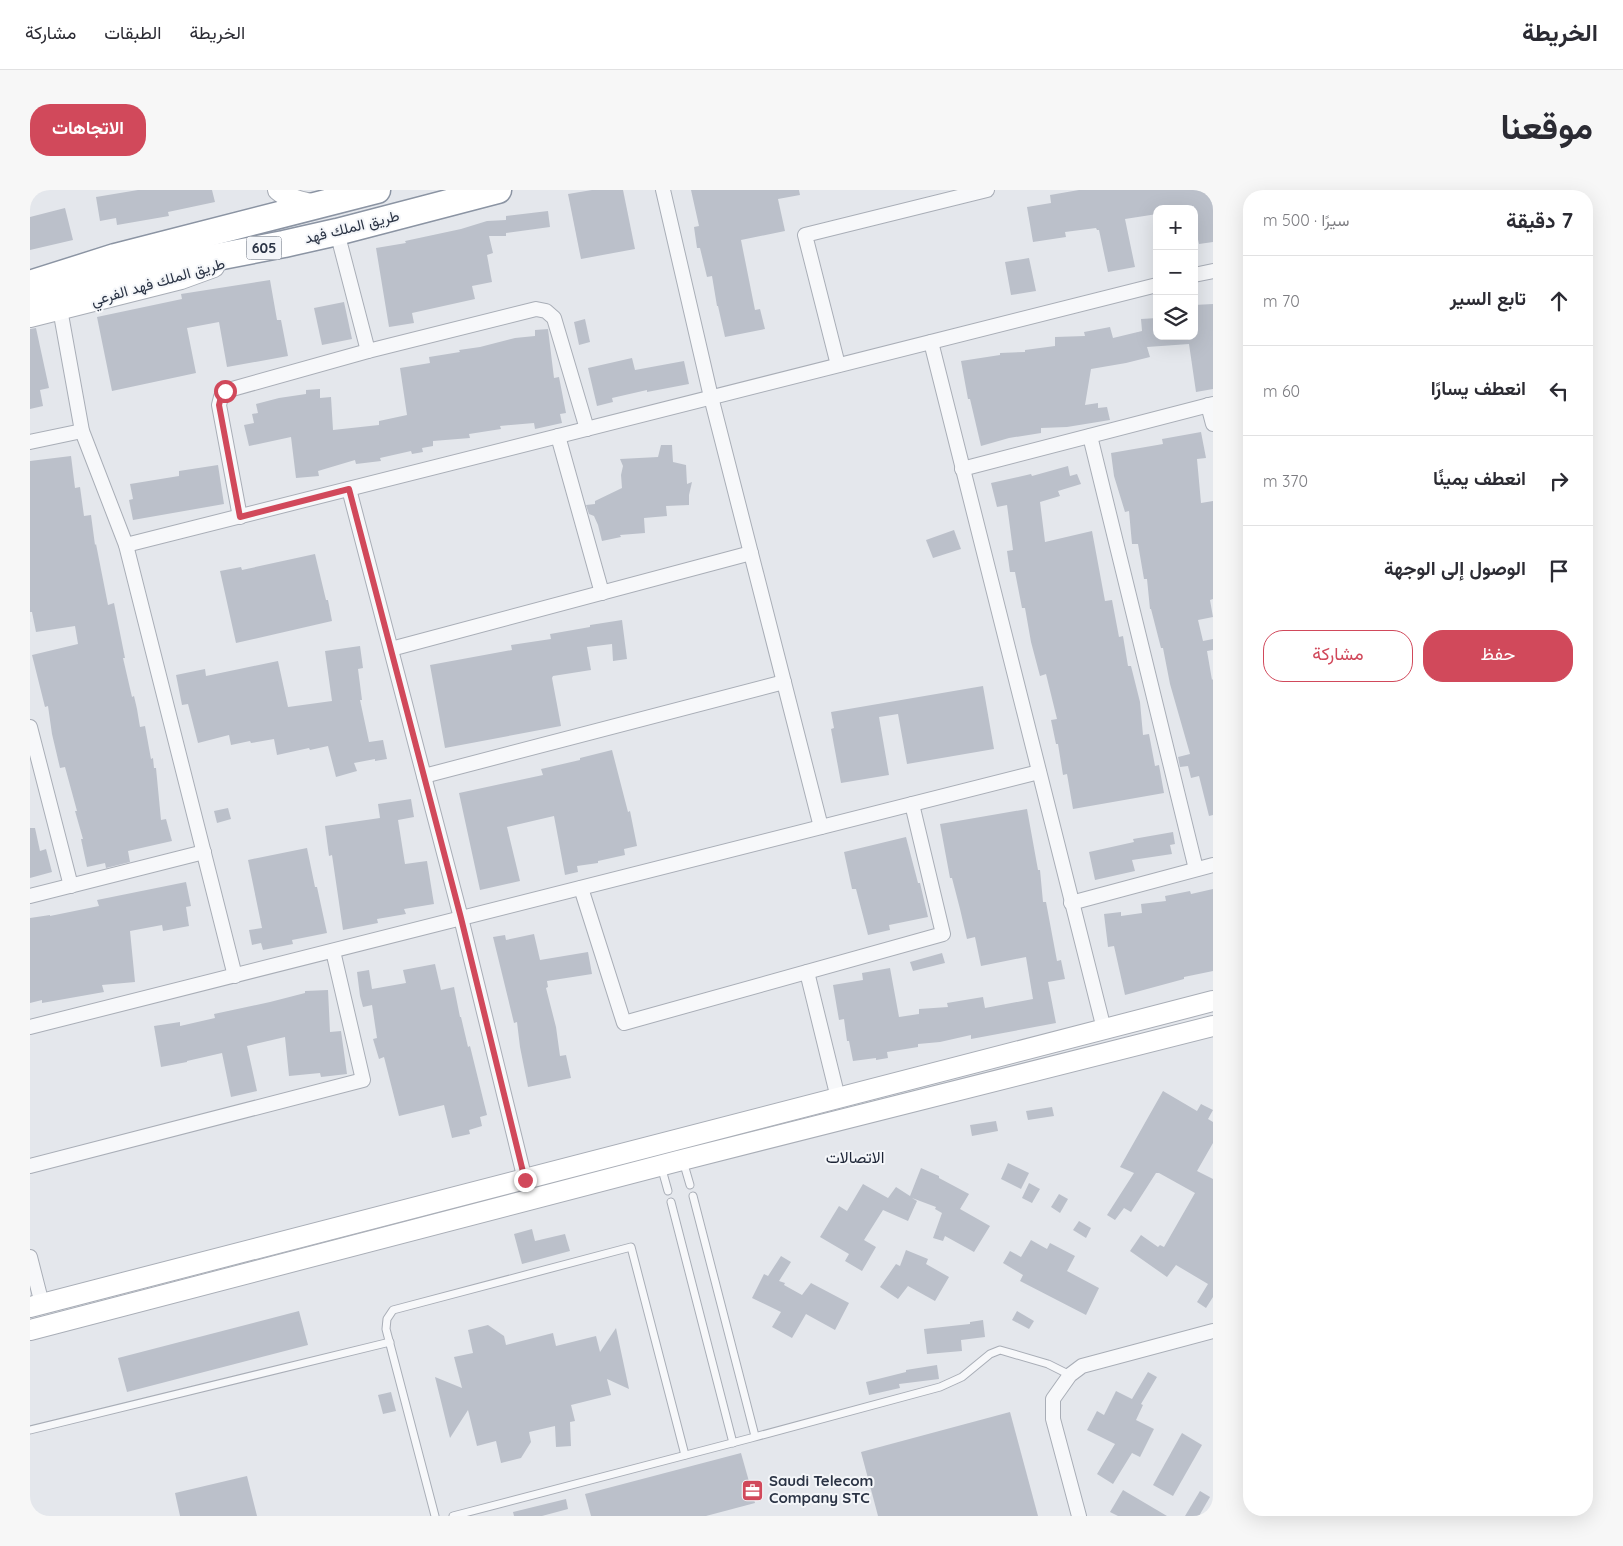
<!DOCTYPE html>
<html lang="ar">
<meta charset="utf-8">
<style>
body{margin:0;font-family:Quicksand,Vazirmatn,sans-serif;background:#f7f7f7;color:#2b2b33;direction:rtl}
.controls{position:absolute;right:15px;top:15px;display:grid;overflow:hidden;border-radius:10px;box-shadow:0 5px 20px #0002}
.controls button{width:45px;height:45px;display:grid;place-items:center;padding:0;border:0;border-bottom:1px solid #e1e1e2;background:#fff;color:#2b2b33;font:25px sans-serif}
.stop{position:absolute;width:15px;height:15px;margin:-11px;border:4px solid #d1495b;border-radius:50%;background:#fff}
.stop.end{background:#d1495b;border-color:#fff;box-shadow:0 1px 5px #0008}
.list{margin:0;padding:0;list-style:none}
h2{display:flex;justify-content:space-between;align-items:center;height:65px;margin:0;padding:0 20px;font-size:21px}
h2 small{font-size:16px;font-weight:400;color:#7c7c81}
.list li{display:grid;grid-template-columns:32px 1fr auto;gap:15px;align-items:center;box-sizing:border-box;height:90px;padding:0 20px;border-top:1px solid #e1e1e2}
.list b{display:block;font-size:19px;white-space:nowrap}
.list em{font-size:16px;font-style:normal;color:#7c7c81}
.actions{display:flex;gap:10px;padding:15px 20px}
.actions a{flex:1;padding:11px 0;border:1px solid #d1495b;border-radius:20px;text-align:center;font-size:18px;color:#d1495b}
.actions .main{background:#d1495b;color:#fff}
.icon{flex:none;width:28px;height:28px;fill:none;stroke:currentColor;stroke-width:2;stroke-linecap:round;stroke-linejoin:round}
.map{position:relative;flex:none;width:1183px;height:1326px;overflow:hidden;direction:ltr;border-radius:20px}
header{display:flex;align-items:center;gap:30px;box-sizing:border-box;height:70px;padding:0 25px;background:#fff;border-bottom:1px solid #e1e1e2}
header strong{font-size:24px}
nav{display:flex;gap:28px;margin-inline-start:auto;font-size:18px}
.intro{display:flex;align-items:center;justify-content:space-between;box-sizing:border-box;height:120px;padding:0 30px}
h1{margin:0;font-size:35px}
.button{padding:12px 22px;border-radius:20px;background:#d1495b;color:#fff;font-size:18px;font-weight:700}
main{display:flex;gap:30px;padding:0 30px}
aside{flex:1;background:#fff;border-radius:20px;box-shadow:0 5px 20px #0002}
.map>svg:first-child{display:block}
.building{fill:#bbc0ca}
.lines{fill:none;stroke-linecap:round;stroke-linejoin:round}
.lane-casing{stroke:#a9aeb7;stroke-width:9}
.street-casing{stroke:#a9aeb7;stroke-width:16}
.secondary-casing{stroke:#a9aeb7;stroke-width:22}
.highway-casing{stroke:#8b94a3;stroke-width:29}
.lane{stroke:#f7f8fa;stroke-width:7}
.street{stroke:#f7f8fa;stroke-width:14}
.secondary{stroke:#fff;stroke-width:20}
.highway{stroke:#fff;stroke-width:26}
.route{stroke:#d1495b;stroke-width:6}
.labels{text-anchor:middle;stroke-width:4;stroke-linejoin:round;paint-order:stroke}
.shield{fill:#f4f6f9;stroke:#676e7b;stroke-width:1}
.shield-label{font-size:14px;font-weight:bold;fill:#2b3445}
.street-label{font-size:15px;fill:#2b3445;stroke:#f4f6f9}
.poi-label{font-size:15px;font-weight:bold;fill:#2b3445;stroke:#f4f6f9;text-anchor:start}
.neighbourhood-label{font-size:16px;fill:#1d2536;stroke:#f4f6f9}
</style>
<header>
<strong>الخريطة</strong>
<nav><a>الخريطة</a><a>الطبقات</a><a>مشاركة</a></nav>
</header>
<div class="intro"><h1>موقعنا</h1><a class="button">الاتجاهات</a></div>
<main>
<aside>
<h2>7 دقيقة<small>سيرًا · 500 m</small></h2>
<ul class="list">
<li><svg class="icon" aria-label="ahead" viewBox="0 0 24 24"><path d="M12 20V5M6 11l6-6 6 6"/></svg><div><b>تابع السير</b></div><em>70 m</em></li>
<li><svg class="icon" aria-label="left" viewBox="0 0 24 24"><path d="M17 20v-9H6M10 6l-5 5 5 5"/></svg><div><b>انعطف يسارًا</b></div><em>60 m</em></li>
<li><svg class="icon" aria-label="right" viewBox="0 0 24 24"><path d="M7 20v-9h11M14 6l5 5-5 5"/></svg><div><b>انعطف يمينًا</b></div><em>370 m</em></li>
<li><svg class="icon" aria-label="arrive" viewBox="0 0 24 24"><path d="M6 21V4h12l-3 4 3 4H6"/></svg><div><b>الوصول إلى الوجهة</b></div></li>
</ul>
<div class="actions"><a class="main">حفظ</a><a>مشاركة</a></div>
</aside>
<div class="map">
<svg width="1183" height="1326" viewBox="0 0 1183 1326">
<rect width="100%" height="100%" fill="#e4e7ec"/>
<g class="building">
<path d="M108,0H182L185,12L138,22L139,26L87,35L86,28L70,31L66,7Z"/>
<path d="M562,0H593L605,59L551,69L538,4Z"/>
<path d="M661,0H769L770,5L748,9L755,41L711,50L725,120L730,119L735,139L695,147L688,116H687L682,86L677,87L670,58H667L664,37L669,36Z"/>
<path d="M1049,0H1183V52L1169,54L1164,31V16L1152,19H1127V24L1095,29L1105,77L1078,82L1069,40H1067L1066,38L1035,42L1036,47L1003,52L997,17L1021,13L1020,5Z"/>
<path d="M35,18L43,50L0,60V27Z"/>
<path d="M518,21L520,37L476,43V46H459L463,63L457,65L462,92L442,96L445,109L382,123L384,133L359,137L346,58L376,53L375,51L431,39L457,31L476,30V26Z"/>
<path d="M999,68L1006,101L981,105L975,72Z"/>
<path d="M240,90L247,130H251L258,166L197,177L189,132L157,138L166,183L82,201L67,127L152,109L151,104Z"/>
<path d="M314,112L322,149L292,155L284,118Z"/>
<path d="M1183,114V199L1166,202L1159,154L1117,157L1120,167L1096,173L1061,179L1055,215L1068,213V218L1077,217L1080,230L1037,237L1011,238V243L979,248L951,256L940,209H938L931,171L970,165V163L995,162V160L1025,156V147L1055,146L1054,142L1080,137L1083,148L1112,141L1111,129L1127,128V146H1164V115Z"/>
<path d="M555,129L560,152L549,155L544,132Z"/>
<path d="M6,138L19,198L10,200L13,216L0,219V139Z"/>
<path d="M518,139L524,188L529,187L536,223L530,224L532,233L505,239L504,233L470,236L471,239L439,244L440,248L403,251V256L392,258L393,262L382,264L381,261L350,268L351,271L326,274L325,270L288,281L289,286L266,288L261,247L219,256L214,235L224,233L222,224L228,223L226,214L249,208L276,204V200L290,199V208L301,207L303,240L349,235V231L377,225L370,178L400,173L399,167L430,162L429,160L450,157L485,148L505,146V140Z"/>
<path d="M602,168L605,180L654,171L659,194L617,202V200L582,208L583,212L567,216L558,178Z"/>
<path d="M1171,242L1176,268L1167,269L1171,313L1183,311V409L1180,410L1183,427L1168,430L1173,451L1183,449V460L1177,461L1182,490L1183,489V625L1179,626L1169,586L1161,588L1158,576L1150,577L1148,567L1160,564L1140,494L1133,458H1131L1121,419H1120L1117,389H1114L1108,354H1102L1099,321L1095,322L1084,286L1081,263L1133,254L1132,249Z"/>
<path d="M631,255H642L643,272L656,275L657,294L662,292L659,305V315L636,316L637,326L614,328L615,343L590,345L591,347L572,351L568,335L564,326L559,324L556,315L565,314V311L592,298L591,285L593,276L590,269L628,267Z"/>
<path d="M41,266L45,298L50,297L54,326L61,325L65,355L66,354L78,415L84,413L95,468H93L102,507L104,506L107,519L110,537L115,536L121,569L123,568L124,578H126L131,630L136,629L142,651L98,661L100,672L76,678L75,673L57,677L51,649H53L45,621H47L35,577L30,578L22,544L18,516L15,517L2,465L48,454L45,436L6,442L2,422H0V271Z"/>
<path d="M188,275L194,314L103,330L99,310L103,309L100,294L149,286V281Z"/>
<path d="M1038,276L1040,286L1047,284L1051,294L1028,301L1030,306L1010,312L1015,352L1062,341L1075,411L1082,410L1089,447L1093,446L1098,476H1101L1110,512L1113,545L1119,544L1125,576L1129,575L1134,603L1043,619L1037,584L1033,585L1028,554H1026L1021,530L1027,529L1016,484L1010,486L1001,452L995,418H992L985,382H980L977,361L983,360L977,315L967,317L961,293L1001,284L1002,286Z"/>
<path d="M924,340L931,359L903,368L896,350Z"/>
<path d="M285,364L296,410H298L302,431L206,453L190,381L211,377L212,380Z"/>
<path d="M592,430L597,469L583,471L582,454L557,457L561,480L523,486L522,488L531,536L415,558L400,475L482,460L481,455L521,449L520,444L560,437V435Z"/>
<path d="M330,456L333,478L328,479L332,510H330L339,552L353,550L357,569L345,571V569L324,573L327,581L306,587L298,556L280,560L279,558L247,565L244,549L221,553L220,551L201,555L199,545L168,553L158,514L152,515L146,485L175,479L176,486L248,471L258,517L302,511L295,461Z"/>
<path d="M953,496L964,559L877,574L868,524L849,527L859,585L811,593L801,539L804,538L801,522Z"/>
<path d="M582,560L598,622L600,621L607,656L594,659L595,665L568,671V673L547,676L548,682L535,685L524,626L477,637L490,691L450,700L429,603L513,585L511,579L550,570V568Z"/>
<path d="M381,609L384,627L368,630L375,674L397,671L404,714L374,719L376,724L347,729L348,733L313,740L302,665L299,666L295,636L350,628L348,614Z"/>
<path d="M198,618L201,629L187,633L184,621Z"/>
<path d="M997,619L1008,680H1010L1013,712H1016L1027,771L1031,770L1035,789L1018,792L1026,833L941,849V845L910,852L888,854V857L857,862L858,868L846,870V868L823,871L819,851H817L814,829L809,830L803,795L833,790L832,783L860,778L869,827L889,824V819L918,817L917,813L953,807L955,818L1003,809L996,767L951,776L945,747L937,749L930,719L922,688H920L910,634Z"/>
<path d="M0,638H5L10,661L16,659L22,682L0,688Z"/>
<path d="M1143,642L1145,654L1140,655L1142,664L1102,670L1105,681L1065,690L1059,662L1104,652L1103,649Z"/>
<path d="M876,647L888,693H890L898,727L859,735L860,740L838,745L826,699H822L814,662Z"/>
<path d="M277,658L285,697H287L297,743L262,750L263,754L233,760L231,753L222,755L219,740L232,738L218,670Z"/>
<path d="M156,692L161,716L156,717L159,736L133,741L132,735L100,741L105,792L72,795L74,802L12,813V810L0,813V728L20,725V726L69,716L67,710Z"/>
<path d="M1183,699V781L1154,787V789L1095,805L1084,756L1078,757L1074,724L1091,722V726L1112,723L1111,714L1136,711L1135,706L1160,701L1161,704Z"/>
<path d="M504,744L510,770L558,762L562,784L517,791L518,797L516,798L526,837L530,866L536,865L541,888L498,897L490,857L487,832L484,833L463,747L475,745L476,750Z"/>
<path d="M912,763L915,773L883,781L880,772Z"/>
<path d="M405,774L411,800L424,797L430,827H431L438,857L440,856L457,925L450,927L452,936L439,940L440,944L422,948L414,915L369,926L354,867L349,869L343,849L347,848L342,815L333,817L330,806L327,782L339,780L342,799L376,793L373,780Z"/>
<path d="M298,800L300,842L311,841L317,884L291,887L290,883L259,886L255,847L217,856L227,901L201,907L192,863L157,871V872L131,877L124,836L150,832V836L185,828L184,824L240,812L275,803V801Z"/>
<path d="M1133,901L1167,921L1171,914L1183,920L1178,929L1183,932V953L1167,981L1183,989V1107L1176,1118L1167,1112L1178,1094L1146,1075L1137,1087L1100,1061L1111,1045L1128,1057L1130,1055L1134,1057L1165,1003L1129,983H1126L1101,1022L1094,1018L1085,1030L1077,1025L1104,983L1090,977Z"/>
<path d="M1022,917L1024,926L998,930L996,921Z"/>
<path d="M966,931L968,941L942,946L940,935Z"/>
<path d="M978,973L999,983L991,999L971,989Z"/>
<path d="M891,978L909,986V988L939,1004L930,1019L960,1036L944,1062L915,1046L913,1051L903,1048L912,1023L905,1019L906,1017L882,1008L887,1011L878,1031L853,1020L834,1050L846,1057L832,1081L815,1071L819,1064L790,1047L809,1016L817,1021L833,994L858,1008L866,997L880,1006Z"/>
<path d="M999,993L1010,999L1002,1013L992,1008Z"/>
<path d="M1029,1004L1038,1009L1030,1023L1021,1017Z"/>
<path d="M1049,1031L1061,1038L1056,1048L1043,1040Z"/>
<path d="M502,1039L505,1051L535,1044L540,1061L492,1074L484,1044Z"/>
<path d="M1001,1050L1017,1059L1020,1053L1045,1066L1037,1081L1069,1098L1056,1125L990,1091L993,1085L973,1073L980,1061L991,1067Z"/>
<path d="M876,1060L898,1069L896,1074L919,1087L905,1111L878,1096L868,1109L850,1097L866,1074L870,1076Z"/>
<path d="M751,1066L761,1072L749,1091L755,1093L754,1095L772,1105L781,1093L819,1113L805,1140L776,1124L762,1148L742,1137L751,1122L722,1108L734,1084L738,1086Z"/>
<path d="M269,1121L278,1155L97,1202L88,1168Z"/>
<path d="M987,1121L1004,1131L999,1139L982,1130Z"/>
<path d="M953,1130L955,1147L931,1150L932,1161L897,1164L894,1139L940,1134V1132Z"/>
<path d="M458,1135L474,1146L476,1155L523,1143L526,1156L566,1146L570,1162L586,1138L599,1199L577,1189L581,1205L541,1215L545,1231L540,1232L541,1256L526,1257L525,1236L499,1242L501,1252L491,1268L471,1273L466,1251L447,1256L438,1220L420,1248L405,1187L432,1198L424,1167L443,1163L438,1140Z"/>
<path d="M907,1175L909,1189L869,1194L870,1198L839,1205L836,1192L876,1182V1180Z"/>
<path d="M1118,1182L1127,1187L1111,1214L1113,1215L1106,1230L1124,1239L1110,1267L1102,1263L1083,1294L1067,1284L1085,1254L1057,1240L1067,1221L1074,1225L1086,1201L1102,1209Z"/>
<path d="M361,1202L366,1221L353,1224L348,1205Z"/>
<path d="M980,1222L1008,1326H848L831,1262Z"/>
<path d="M1152,1243L1172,1255L1143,1306L1123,1295Z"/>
<path d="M711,1263L725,1313L676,1326H561L555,1304Z"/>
<path d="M217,1286L227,1326H150L145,1303Z"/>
<path d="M1093,1300L1137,1326H1088L1080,1322Z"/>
<path d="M1170,1301L1180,1307L1169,1326H1155Z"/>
<path d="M536,1309L538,1319L512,1326H484L483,1322Z"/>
</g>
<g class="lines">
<defs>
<g id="lane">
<path d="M653,971L660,995"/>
<path d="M631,976L638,1001"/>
<path d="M663,1006L725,1246"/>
<path d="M641,1012L703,1253"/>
<path d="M0,1240L360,1152"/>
<path d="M405,1326L356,1139L357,1129L363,1120L601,1057L655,1265"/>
<path d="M423,1326L721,1248L910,1197L932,1187L960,1164L970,1160L1018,1174L1040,1185"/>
</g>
<g id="street">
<path d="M633,0L681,207L791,637"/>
<path d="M307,42L338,161"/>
<path d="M1164,85L1183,81"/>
<path d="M30,119L52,241L96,355L205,786"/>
<path d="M901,152L1074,839"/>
<path d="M808,175L775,45L957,0"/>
<path d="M1178,215L1183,234"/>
<path d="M528,246L572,403"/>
<path d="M1060,246L1166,679"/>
<path d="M0,252L52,241"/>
<path d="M932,279L1183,214"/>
<path d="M319,299L431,728L495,990"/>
<path d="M210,327L189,215L191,207L195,201L338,161L506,119L516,121L524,128L557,239"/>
<path d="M96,355L1127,95"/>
<path d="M361,459L721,363"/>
<path d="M0,537L41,696"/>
<path d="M394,586L754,492"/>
<path d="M551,698L594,833L913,744L882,614"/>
<path d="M0,706L174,662"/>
<path d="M1041,713L1183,675"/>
<path d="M777,782L808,908"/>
<path d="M0,837L1009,582"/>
<path d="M0,976L333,890L303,761"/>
<path d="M0,1067L12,1114"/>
<path d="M1049,1326L1023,1229V1209L1040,1185L1052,1176L1183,1141"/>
</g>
<g id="secondary">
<path d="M248,0C260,10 271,12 286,15"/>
<path d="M0,127L151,89L184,77"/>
<path d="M0,1117L1183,811"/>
<path d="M0,1140L648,971L1183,836"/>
</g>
<g id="highway">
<path d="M0,94L85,67L347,0"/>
<path d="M0,111L135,77L254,54L307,42L468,0"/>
</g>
</defs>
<use href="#lane" class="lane-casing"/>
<use href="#street" class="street-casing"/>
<use href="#secondary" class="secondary-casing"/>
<use href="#highway" class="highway-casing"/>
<use href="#lane" class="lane"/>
<use href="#street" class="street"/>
<use href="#secondary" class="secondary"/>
<use href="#highway" class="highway"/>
</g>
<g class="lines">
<path class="route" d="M195,201L191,207L189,215L210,327L319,299L431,728L495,990"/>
</g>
<defs>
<symbol id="office-square" viewBox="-11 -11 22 22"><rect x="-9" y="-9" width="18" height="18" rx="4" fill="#d1495b" stroke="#f4f6f9"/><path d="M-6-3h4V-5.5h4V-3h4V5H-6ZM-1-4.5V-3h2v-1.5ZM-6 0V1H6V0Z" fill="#fff"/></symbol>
</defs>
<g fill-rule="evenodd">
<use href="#office-square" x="710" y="1288" width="25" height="25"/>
</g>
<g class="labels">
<rect class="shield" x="216.5" y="46.5" width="35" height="23" rx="4"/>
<g class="shield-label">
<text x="234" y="63">605</text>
</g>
<g class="street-label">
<text transform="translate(322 37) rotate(-14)" y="5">طريق الملك فهد</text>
<text transform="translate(128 92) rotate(-16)" y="5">طريق الملك فهد الفرعي</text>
</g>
<g class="poi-label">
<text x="739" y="1296">Saudi Telecom<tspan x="739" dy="17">Company STC</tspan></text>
</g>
<g class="neighbourhood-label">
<text x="825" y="973">الاتصالات</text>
</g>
</g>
</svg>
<div class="controls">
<button>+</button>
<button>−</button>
<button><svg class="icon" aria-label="layers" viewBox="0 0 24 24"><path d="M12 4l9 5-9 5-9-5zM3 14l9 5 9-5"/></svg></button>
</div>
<div class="stop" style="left:195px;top:201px"></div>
<div class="stop end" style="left:495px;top:990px"></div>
</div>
</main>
